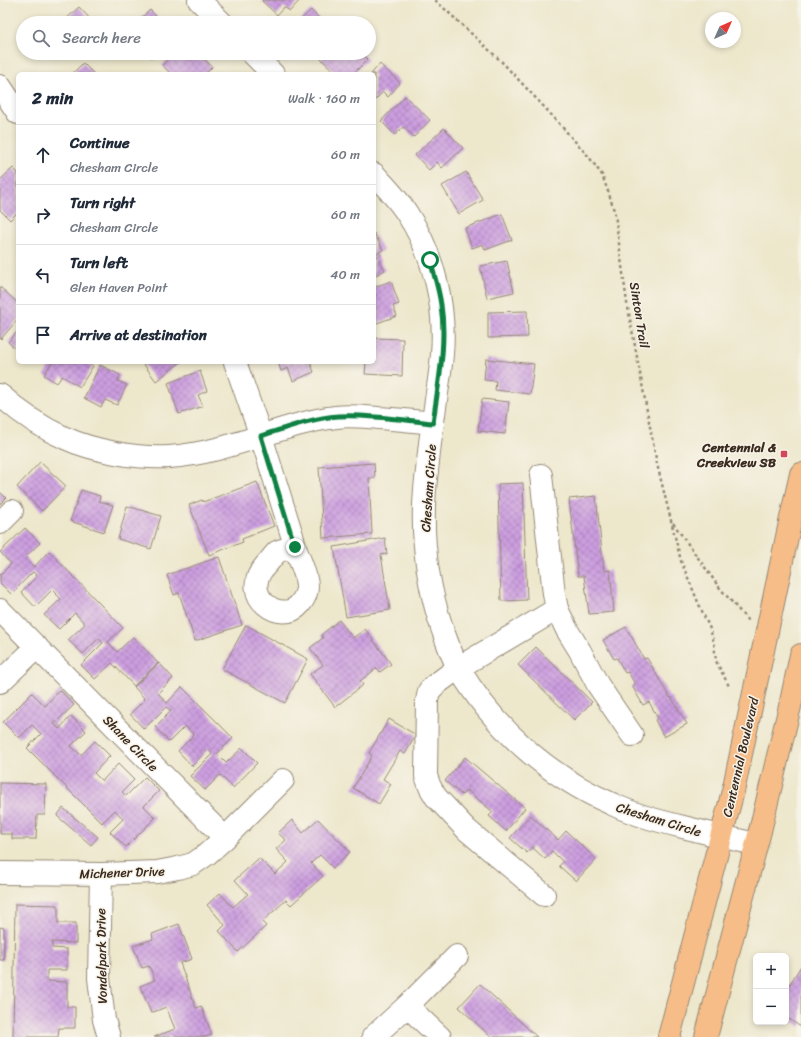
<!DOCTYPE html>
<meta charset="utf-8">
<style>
body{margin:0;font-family:Sriracha,sans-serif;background:#f2f2f3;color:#1f2937}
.controls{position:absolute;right:12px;bottom:12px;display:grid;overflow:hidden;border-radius:6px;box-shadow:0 2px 6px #0003}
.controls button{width:36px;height:36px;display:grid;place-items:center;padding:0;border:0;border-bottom:1px solid #e0e1e3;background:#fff;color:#1f2937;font:20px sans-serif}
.compass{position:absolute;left:705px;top:12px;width:36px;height:36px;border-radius:50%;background:#fff;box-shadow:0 2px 6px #0003;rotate:45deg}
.stop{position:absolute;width:12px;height:12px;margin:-9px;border:3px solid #0b8043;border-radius:50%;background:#fff}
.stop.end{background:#0b8043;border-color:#fff;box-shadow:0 1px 4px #0008}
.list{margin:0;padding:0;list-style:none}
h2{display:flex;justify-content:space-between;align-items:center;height:52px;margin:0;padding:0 16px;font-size:17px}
h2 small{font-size:13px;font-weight:400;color:#747a83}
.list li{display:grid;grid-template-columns:26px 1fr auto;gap:12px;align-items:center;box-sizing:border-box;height:60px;padding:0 16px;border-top:1px solid #e0e1e3}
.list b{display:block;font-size:15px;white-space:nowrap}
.list p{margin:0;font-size:13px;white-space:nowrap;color:#747a83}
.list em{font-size:13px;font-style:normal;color:#747a83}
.icon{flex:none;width:22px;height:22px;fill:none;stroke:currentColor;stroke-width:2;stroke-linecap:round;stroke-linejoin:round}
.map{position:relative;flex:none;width:801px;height:1037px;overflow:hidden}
.search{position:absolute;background:#fff;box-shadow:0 2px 6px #0003;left:16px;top:16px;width:360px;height:44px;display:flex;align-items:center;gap:10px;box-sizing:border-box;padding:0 14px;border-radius:22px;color:#747a83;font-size:15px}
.panel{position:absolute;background:#fff;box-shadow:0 2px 6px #0003;left:16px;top:72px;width:360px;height:292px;border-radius:6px}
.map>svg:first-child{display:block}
.building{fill:url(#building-cross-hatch)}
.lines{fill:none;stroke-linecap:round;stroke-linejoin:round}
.minor-casing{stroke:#948875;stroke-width:24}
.major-casing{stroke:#948875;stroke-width:24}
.path{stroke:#948875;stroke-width:2.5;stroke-dasharray:3 3;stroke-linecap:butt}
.minor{stroke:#fff;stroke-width:22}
.major{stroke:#f7bd88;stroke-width:22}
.major-bridge-casing{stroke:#948875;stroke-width:24;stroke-linecap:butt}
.major-bridge{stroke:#f7bd88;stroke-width:22}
.route{stroke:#0b8043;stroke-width:5}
.poi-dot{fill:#d1495b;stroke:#f7f3e8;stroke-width:1.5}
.labels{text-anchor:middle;stroke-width:3;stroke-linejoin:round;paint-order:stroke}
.street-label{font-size:13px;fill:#3b2a1e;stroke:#f7f3e8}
.poi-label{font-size:13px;font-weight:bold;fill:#3b2a1e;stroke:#f7f3e8;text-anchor:end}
</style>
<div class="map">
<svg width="801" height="1037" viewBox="0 0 801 1037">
<defs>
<pattern id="building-cross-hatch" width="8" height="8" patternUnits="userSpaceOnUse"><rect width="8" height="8" fill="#cc9ee0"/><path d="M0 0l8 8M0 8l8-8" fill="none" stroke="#a781b5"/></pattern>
</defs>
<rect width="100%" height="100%" fill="#f7f3e8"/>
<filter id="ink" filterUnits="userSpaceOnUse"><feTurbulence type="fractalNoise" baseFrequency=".025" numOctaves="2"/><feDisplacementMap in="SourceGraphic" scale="8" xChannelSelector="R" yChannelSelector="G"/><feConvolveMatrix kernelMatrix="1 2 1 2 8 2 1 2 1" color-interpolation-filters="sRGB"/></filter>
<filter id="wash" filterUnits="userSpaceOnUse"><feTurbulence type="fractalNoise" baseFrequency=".012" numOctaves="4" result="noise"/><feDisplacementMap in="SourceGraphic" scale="16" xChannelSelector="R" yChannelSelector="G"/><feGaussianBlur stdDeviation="0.9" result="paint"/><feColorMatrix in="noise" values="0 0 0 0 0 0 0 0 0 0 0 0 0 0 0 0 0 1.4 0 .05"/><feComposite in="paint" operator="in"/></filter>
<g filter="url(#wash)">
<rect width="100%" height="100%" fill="#ede7cc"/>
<g id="blocks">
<g class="building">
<path d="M263,0H300L290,11L284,7L277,15L262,1Z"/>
<path d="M79,7L94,23H62Z"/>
<path d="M150,10L163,23H136Z"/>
<path d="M311,10L324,23H297Z"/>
<path d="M146,53H158L152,59Z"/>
<path d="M174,53H186L192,60L199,53L212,67L205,74H171L162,65Z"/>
<path d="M327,53H362L368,59L353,74H337L321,59Z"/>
<path d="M83,63L94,74H72Z"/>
<path d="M380,64L400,83L388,97L383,92L374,101V74H371Z"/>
<path d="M405,96L430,120L414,137L403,127L395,135L381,121Z"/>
<path d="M444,128L463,148L442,168L437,162L429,170L415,155Z"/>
<path d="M13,168L18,173V212L10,220L0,210V180Z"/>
<path d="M466,172L483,200L459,214L442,186Z"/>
<path d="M502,214L512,240L485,250L483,244L472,248L465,228Z"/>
<path d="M374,233L383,250L376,254L385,270L374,276Z"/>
<path d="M507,261L514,292L487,298L480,266Z"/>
<path d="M391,281L399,304L393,306L397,316L374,324V287Z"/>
<path d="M0,287L18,303V319L1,339L0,338Z"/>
<path d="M527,311L528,337L488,338V312Z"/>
<path d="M18,331V351L8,342Z"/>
<path d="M374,338L403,339L402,376L365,374L366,362H374Z"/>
<path d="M486,359L534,364L530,394L495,390L496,381L484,380Z"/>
<path d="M52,362H86L93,366L80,387L62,376L57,383L44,375Z"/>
<path d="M142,362H181L156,381Z"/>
<path d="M278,362H310L314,372L293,381L288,368L281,371Z"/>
<path d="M100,365L120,375L118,381L127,385L117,405L105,400L101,407L84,398Z"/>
<path d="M200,371L207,391L198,395L203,406L179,414L168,383Z"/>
<path d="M482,399L509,402L505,434L478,431Z"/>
<path d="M40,462L66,486L42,511L17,487Z"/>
<path d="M374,463L375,478H369L372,534L323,538L319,467Z"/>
<path d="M257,482L274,526L242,539L243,542L209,555L189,505L202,500L203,502Z"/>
<path d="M523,483L527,600L501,601L498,484Z"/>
<path d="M81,490L100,496L99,501L113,505L104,532L70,521Z"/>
<path d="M0,492L6,498L0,504Z"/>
<path d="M596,496L604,571L610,570L614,612L589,614L584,576H578L569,499Z"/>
<path d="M127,506L161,516L151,549L118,539Z"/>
<path d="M25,528L40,543L25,557L34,567L49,551L123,628L108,642L117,652L133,637L158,663L134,686L112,663L95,679L81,665L103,643L99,638L83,654L68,640L85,624L75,613L59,629L44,615L61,599L52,590L35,607L21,592L37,576L33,572L11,594L0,583V575L11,564L0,552Z"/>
<path d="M385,538L387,554L381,555L390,610L346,617L334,547Z"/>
<path d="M219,557L242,625L195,641L179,593L174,595L167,575Z"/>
<path d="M339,620L353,638L365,629L391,664L380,672L377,668L360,681L363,685L335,707L310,674L323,665L310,648L323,638L321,635Z"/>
<path d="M246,625L308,659L285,703L222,669Z"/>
<path d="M626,627L644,659L647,658L670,698L671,697L687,724L664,737L655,720L658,718L649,702L643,705L632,686L635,684L628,672L625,673L617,658L614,659L603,640Z"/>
<path d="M536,647L592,702L574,720L518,665Z"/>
<path d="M159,663L173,678L158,693L167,703L182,687L233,738L217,754L226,763L242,748L257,763L233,788L220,775L205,790L190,776L212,754L208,749L192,766L178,751L194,735L185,726L169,742L155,727L171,711L166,707L144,729L130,714L145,699L134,687Z"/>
<path d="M60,690L74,705L54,724L59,729L71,716L86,731L71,746L81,755L95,741L110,756L94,773L102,781L118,764L134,780L122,792L126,796L145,777L159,791L144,806L155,818L126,847L110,832L123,819L115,810L102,823L27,748L41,734L32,725L19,738L3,722L32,693L45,706Z"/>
<path d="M389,719L416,735L405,754L400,751L383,779L391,784L379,804L353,788L372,756L369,753Z"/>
<path d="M465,757L525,808L506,831L489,816L493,812L467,790L462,795L445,781Z"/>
<path d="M0,783L46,784L45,815H37L36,839H12V834H0Z"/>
<path d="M63,808L98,837L91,845L57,816Z"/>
<path d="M530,815L558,840L566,831L596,859L576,881L559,866L563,862L552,851L545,859L532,847L527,853L510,838Z"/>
<path d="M318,819L350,852L333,868L320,855L311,863L323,876L291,905L286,900L262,922L266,926L238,952L219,931L225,925L207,905L220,893L233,907L248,894L235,880L259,858L275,874L288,862L276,849L286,840L278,833L292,820L303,833Z"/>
<path d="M15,904L58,905V923H76V943L52,942V948L67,949V970H47V981L67,982V1007H75V1028H59L58,1037H13Z"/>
<path d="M179,924L192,959L180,963L196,1008L201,1006L212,1035L205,1037H154L175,1029L166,1007L151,1013L140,986L155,980L149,966L142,968L133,946L153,939L152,934Z"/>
<path d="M0,927L4,928V960H0Z"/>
<path d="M801,966V1027L786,1017V990Z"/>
<path d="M480,984L537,1037H491L459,1007Z"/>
</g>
</g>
</g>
<g filter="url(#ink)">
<use href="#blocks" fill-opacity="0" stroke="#948875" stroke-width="1"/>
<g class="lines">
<defs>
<g id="minor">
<path d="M199,0L222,23"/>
<path d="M252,53L273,74"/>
<path d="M0,86L18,113"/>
<path d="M374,174C386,187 399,200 408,215C434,255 446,306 442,354C441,367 439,380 437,393C432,425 428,457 425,489C421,537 427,583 442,628C447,642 452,657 459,669C495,729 548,776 612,804C635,815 659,821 683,827C707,833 732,839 756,844"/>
<path d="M235,362L261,436L291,532C293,538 294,544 296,550C300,562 307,574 307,587C307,594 304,599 300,604C282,626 238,596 265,566C269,562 273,556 277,552C282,549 290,549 295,547"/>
<path d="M0,395C19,412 42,428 65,438C93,451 139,459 169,457C184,456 201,453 217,449C257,439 295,422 336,417C350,415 365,417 378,418C397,419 415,421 433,423"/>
<path d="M541,475L554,594L557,609L567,630L580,651L598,685L632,735"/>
<path d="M0,523L12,511"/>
<path d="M0,610L225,838"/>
<path d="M0,682L37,647"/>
<path d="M0,873L101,874L157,872L178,868L193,864L206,855L225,838L283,780"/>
<path d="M101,874L99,978L104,1020L109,1037"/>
<path d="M544,895L467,830L436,797L430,787L426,776L427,701L429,691L435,685L458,668L557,609"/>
<path d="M407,1006L457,956"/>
<path d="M373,1037L407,1006L440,1037"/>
</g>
<g id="major">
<path d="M758,674L791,518L801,474"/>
<path d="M791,702L801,655"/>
<path d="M669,1037L734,787"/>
<path d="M706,1037L760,831"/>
</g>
</defs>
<use href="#minor" class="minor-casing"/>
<use href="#major" class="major-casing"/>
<g class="path">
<path d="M435,0L501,61L546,109L589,157L602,175L609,194L615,214L627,303L645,400L657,464L681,561L698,602L710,629L714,643L716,661L730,688"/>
<path d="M673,523L719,587L749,622"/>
</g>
<use href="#minor" class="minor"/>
<use href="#major" class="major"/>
<defs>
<g id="major-bridge">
<path d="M734,787L758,674"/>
<path d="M760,831L791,702"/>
</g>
</defs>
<use href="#major-bridge" class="major-bridge-casing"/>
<use href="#major-bridge" class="major-bridge"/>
</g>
</g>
<g class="lines" filter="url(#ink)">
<path class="route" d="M295,547L261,436C286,428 312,418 338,416C368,414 403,420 433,423C438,384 447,344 441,305C439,289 434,275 430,260"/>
</g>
<rect class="poi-dot" x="780" y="450" width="8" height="8" rx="2"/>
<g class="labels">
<g class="street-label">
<text transform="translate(640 315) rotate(81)" y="5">Sinton Trail</text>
<text transform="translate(428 488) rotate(-86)" y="5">Chesham Circle</text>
<text transform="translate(131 743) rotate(46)" y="5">Shane Circle</text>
<text transform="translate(740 757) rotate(-77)" y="5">Centennial Boulevard</text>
<text transform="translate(659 819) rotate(17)" y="5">Chesham Circle</text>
<text transform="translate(122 872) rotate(-2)" y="5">Michener Drive</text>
<text transform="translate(101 956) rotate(-91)" y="5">Vondelpark Drive</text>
</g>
<g class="poi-label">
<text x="776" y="452">Centennial &amp;<tspan x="776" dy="15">Creekview SB</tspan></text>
</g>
</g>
</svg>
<div class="controls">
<button>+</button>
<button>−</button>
</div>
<svg class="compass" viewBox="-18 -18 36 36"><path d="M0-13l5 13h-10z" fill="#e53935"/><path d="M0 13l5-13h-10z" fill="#747a83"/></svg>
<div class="stop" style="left:430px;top:260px"></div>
<div class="stop end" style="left:295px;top:547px"></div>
<div class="search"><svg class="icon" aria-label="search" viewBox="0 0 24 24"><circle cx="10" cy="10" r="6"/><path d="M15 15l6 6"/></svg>Search here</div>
<section class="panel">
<h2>2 min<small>Walk · 160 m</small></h2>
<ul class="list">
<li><svg class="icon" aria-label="ahead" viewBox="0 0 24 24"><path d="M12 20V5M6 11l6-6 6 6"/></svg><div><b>Continue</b><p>Chesham Circle</p></div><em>60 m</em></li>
<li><svg class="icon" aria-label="right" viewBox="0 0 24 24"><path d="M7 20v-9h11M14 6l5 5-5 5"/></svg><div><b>Turn right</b><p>Chesham Circle</p></div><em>60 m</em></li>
<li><svg class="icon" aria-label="left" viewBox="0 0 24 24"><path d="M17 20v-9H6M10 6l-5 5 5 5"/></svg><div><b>Turn left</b><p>Glen Haven Point</p></div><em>40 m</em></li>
<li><svg class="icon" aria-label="arrive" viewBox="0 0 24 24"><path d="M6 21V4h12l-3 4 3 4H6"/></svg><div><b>Arrive at destination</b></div></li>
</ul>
</section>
</div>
